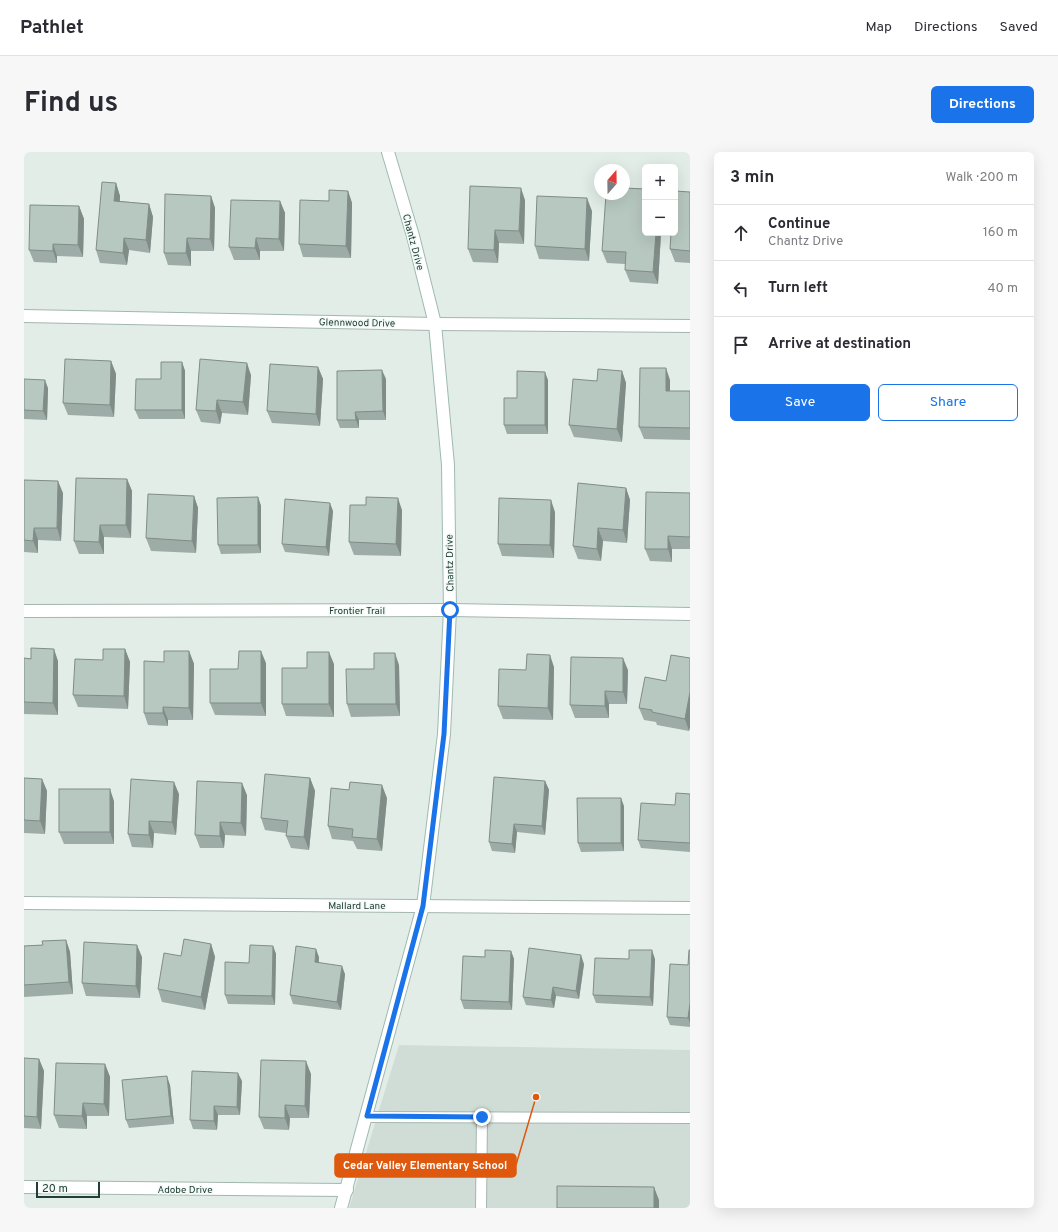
<!DOCTYPE html>
<meta charset="utf-8">
<style>
body{margin:0;font-family:Overpass,sans-serif;background:#f7f7f7;color:#2b2b33}
.controls{position:absolute;right:12px;top:12px;display:grid;overflow:hidden;border-radius:6px;box-shadow:0 4px 16px #0002}
.controls button{width:36px;height:36px;display:grid;place-items:center;padding:0;border:0;border-bottom:1px solid #e1e1e2;background:#fff;color:#2b2b33;font:20px sans-serif}
.compass{position:absolute;left:570px;top:12px;width:36px;height:36px;border-radius:50%;background:#fff;box-shadow:0 4px 16px #0002;rotate:20deg}
.scale{position:absolute;left:12px;bottom:10px;width:64px;box-sizing:border-box;padding-left:4px;border:2px solid #204036;border-top:0;font-size:11px;line-height:14px;white-space:nowrap;color:#204036;-webkit-text-stroke:3px #f3f9f6;paint-order:stroke}
.stop{position:absolute;width:12px;height:12px;margin:-9px;border:3px solid #1a73e8;border-radius:50%;background:#fff}
.stop.end{background:#1a73e8;border-color:#fff;box-shadow:0 1px 4px #0008}
.list{margin:0;padding:0;list-style:none}
h2{display:flex;justify-content:space-between;align-items:center;height:52px;margin:0;padding:0 16px;font-size:17px}
h2 small{font-size:13px;font-weight:400;color:#7c7c81}
.list li{display:grid;grid-template-columns:26px 1fr auto;gap:12px;align-items:center;box-sizing:border-box;height:56px;padding:0 16px;border-top:1px solid #e1e1e2}
.list b{display:block;font-size:15px;white-space:nowrap}
.list p{margin:0;font-size:13px;white-space:nowrap;color:#7c7c81}
.list em{font-size:13px;font-style:normal;color:#7c7c81}
.actions{display:flex;gap:8px;padding:12px 16px}
.actions a{flex:1;padding:9px 0;border:1px solid #1a73e8;border-radius:6px;text-align:center;font-size:14px;color:#1a73e8}
.actions .main{background:#1a73e8;color:#fff}
.icon{flex:none;width:22px;height:22px;fill:none;stroke:currentColor;stroke-width:2;stroke-linecap:round;stroke-linejoin:round}
.map{position:relative;flex:none;width:666px;height:1056px;overflow:hidden;border-radius:6px}
header{display:flex;align-items:center;gap:24px;box-sizing:border-box;height:56px;padding:0 20px;background:#fff;border-bottom:1px solid #e1e1e2}
header strong{font-size:19px}
nav{display:flex;gap:22px;margin-inline-start:auto;font-size:14px}
.intro{display:flex;align-items:center;justify-content:space-between;box-sizing:border-box;height:96px;padding:0 24px}
h1{margin:0;font-size:28px}
.button{padding:10px 18px;border-radius:6px;background:#1a73e8;color:#fff;font-size:14px;font-weight:700}
main{display:flex;gap:24px;padding:0 24px}
aside{flex:1;background:#fff;border-radius:6px;box-shadow:0 4px 16px #0002}
.map>svg:first-child{display:block}
.built{fill:#d0ddd7}
.lines{fill:none;stroke-linecap:round;stroke-linejoin:round}
.lane-casing{stroke:#a4b6af;stroke-width:12}
.street-casing{stroke:#a4b6af;stroke-width:14}
.secondary-casing{stroke:#9fbab0;stroke-width:14}
.lane{stroke:#fff;stroke-width:10}
.street{stroke:#fff;stroke-width:12}
.secondary{stroke:#fff;stroke-width:12}
.wall{fill:#9daca6}
.shaded-wall{fill:#808c87}
.building{fill:#b7c8c1;stroke:#808c87}
.route{stroke:#1a73e8;stroke-width:5}
.labels{text-anchor:middle;stroke-width:3;stroke-linejoin:round;paint-order:stroke}
.street-label{font-size:10px;fill:#204036;stroke:#f3f9f6}
.leader{fill:none;stroke:#de580e;stroke-width:1.5}
.callout-dot{fill:#de580e;stroke:#f3f9f6;stroke-width:1.5}
.callout{fill:#de580e;stroke:#de580e;stroke-width:1.5}
.callout-label{font-size:11px;text-anchor:middle;font-weight:bold;fill:#fff}
</style>
<header>
<strong>Pathlet</strong>
<nav><a>Map</a><a>Directions</a><a>Saved</a></nav>
</header>
<div class="intro"><h1>Find us</h1><a class="button">Directions</a></div>
<main>
<div class="map">
<svg width="666" height="1056" viewBox="0 0 666 1056">
<rect width="100%" height="100%" fill="#e2ede8"/>
<path class="built" d="M375,893L666,898V1056H325Z"/>
<g class="lines">
<defs>
<g id="lane">
<path d="M343,965L666,966"/>
<path d="M457,1056L458,965"/>
</g>
<g id="street">
<path d="M0,164L411,172L666,174"/>
<path d="M0,459L426,458L666,462"/>
<path d="M0,751L666,756"/>
<path d="M0,1035L323,1038"/>
</g>
<path id="secondary" d="M317,1056L399,754L420,582L426,458L424,313L411,172L389,84L364,0"/>
</defs>
<use href="#lane" class="lane-casing"/>
<use href="#street" class="street-casing"/>
<use href="#secondary" class="secondary-casing"/>
<use href="#lane" class="lane"/>
<use href="#street" class="street"/>
<use href="#secondary" class="secondary"/>
</g>
<g class="wall">
<path d="M92,31L96,44V49L125,52L129,65L126,101L105,98L103,113L76,111L72,98Z"/>
<path d="M324,39L328,51L327,106L279,105L275,92L305,49Z"/>
<path d="M666,40V111L651,110L646,97Z"/>
<path d="M187,44L191,56L190,99H167V114L144,113L140,101Z"/>
<path d="M501,48L500,92L475,91L474,111L449,110L444,97Z"/>
<path d="M256,49L261,61L260,99H236V108H210L205,95Z"/>
<path d="M55,54L60,67L59,105L33,104V111L10,110L5,98Z"/>
<path d="M568,59L565,109L515,107L511,94Z"/>
<path d="M621,81H637L634,132L606,130L601,118V112L583,111L578,99Z"/>
<path d="M87,209L92,222L90,265L44,263L39,251Z"/>
<path d="M158,210L161,219V267H115L111,258L137,227Z"/>
<path d="M294,215L299,227L296,274L248,271L243,259Z"/>
<path d="M598,219L602,231L598,290L550,285L545,273L573,229Z"/>
<path d="M227,223L224,263L198,261L196,272L177,270L172,258Z"/>
<path d="M0,227L24,236L23,268L0,267Z"/>
<path d="M362,227V268H335V276H316L313,268Z"/>
<path d="M524,228V282H483L480,273L493,246Z"/>
<path d="M646,228V239H666V288L620,287L615,275Z"/>
<path d="M103,327L108,339L107,386L80,385V402H55L50,389Z"/>
<path d="M0,328L39,341L37,389L14,388V401L0,400Z"/>
<path d="M602,336L606,348L603,391L579,389L577,409L554,407L549,394Z"/>
<path d="M666,341V397H648V410L626,409L621,397Z"/>
<path d="M170,344L174,356L172,401L127,399L122,386Z"/>
<path d="M234,345L237,354V401L197,402L194,393Z"/>
<path d="M378,358L377,404L330,403L325,390Z"/>
<path d="M309,359L305,404L261,400L258,392Z"/>
<path d="M531,360L530,406L478,404L474,392Z"/>
<path d="M101,497L106,510L104,557L54,555L49,543L79,508Z"/>
<path d="M165,499L170,512L169,568H144V574L124,573L120,561L140,510Z"/>
<path d="M0,506L34,509V563L0,562Z"/>
<path d="M666,506V575L665,579L633,573L632,570L620,568L615,556Z"/>
<path d="M242,511V564L191,563L186,551Z"/>
<path d="M310,512V565L262,564L258,552L283,516Z"/>
<path d="M375,513L376,564L327,565L323,552L350,517Z"/>
<path d="M530,515L529,568L479,567L474,554L502,518Z"/>
<path d="M604,518L603,552H585V566H551L546,553Z"/>
<path d="M0,626L18,627L23,639L21,682L0,681V689Z"/>
<path d="M286,626L291,639L285,698L267,696L262,684V681L241,678L237,666Z"/>
<path d="M521,629L525,638L521,683L493,680L491,701L468,699L465,690Z"/>
<path d="M155,642L152,683L130,681L129,696L108,695L104,682Z"/>
<path d="M666,642V700L617,696L614,688L651,653Z"/>
<path d="M223,643L222,684L201,683L200,696H176L171,683Z"/>
<path d="M363,646L358,699L333,697L329,689L308,687L304,674Z"/>
<path d="M90,649V692H40L35,680Z"/>
<path d="M600,654V699L557,700L554,691Z"/>
<path d="M42,788L46,800L49,842L0,845V794L19,793Z"/>
<path d="M187,792L191,805L181,858L138,850L134,837L157,804Z"/>
<path d="M249,794L252,802L251,853L204,852L201,843L225,811Z"/>
<path d="M666,798V875L646,873L643,865L664,813Z"/>
<path d="M487,799L490,807L488,858L440,857L437,848L461,805Z"/>
<path d="M118,805L116,846L62,844L58,831Z"/>
<path d="M295,805V811L321,822L317,858L269,852L266,843Z"/>
<path d="M605,807H631L629,854L572,851L569,843Z"/>
<path d="M560,812L555,847L532,844L530,856L502,853L499,845Z"/>
<path d="M0,906L15,907L20,919L17,977L0,976Z"/>
<path d="M81,912L86,925L85,964H63V977L35,976L30,963Z"/>
<path d="M287,922L285,966H266L265,978L240,977L235,965Z"/>
<path d="M218,929L216,963H194L193,978L169,977L166,968Z"/>
<path d="M146,933L150,972L105,976L102,968Z"/>
</g>
<g class="shaded-wall">
<path d="M92,31L96,44L95,61L90,49Z"/>
<path d="M497,36L501,48L500,92L495,79Z"/>
<path d="M324,39L328,51L327,106L322,94Z"/>
<path d="M187,44L191,56L190,99L186,87Z"/>
<path d="M563,46L568,59L565,109L561,97Z"/>
<path d="M256,49L261,61L260,99L255,87Z"/>
<path d="M125,52L129,65L126,101L122,88Z"/>
<path d="M55,54L60,67L59,105L54,93Z"/>
<path d="M471,78L475,91L474,111L470,98Z"/>
<path d="M632,81H637L634,132L629,120Z"/>
<path d="M100,86L105,98L103,113L99,101Z"/>
<path d="M163,86L167,99V114L162,101Z"/>
<path d="M232,86L236,99V108L231,96Z"/>
<path d="M29,92L33,104V111L29,99Z"/>
<path d="M87,209L92,222L90,265L86,253Z"/>
<path d="M158,210L161,219V267L158,258Z"/>
<path d="M223,211L227,223L224,263L219,250Z"/>
<path d="M294,215L299,227L296,274L292,262Z"/>
<path d="M642,216L646,228V251L642,239Z"/>
<path d="M358,218L362,227V268L359,259Z"/>
<path d="M598,219L602,231L598,290L593,277Z"/>
<path d="M521,220L524,228V282L521,273Z"/>
<path d="M21,228L24,236L23,268L19,259Z"/>
<path d="M193,248L198,261L196,272L192,259Z"/>
<path d="M331,260L335,268V276L332,268Z"/>
<path d="M103,327L108,339L107,386L102,373Z"/>
<path d="M34,329L39,341L37,389L33,376Z"/>
<path d="M602,336L606,348L603,391L599,378Z"/>
<path d="M170,344L174,356L172,401L168,389Z"/>
<path d="M234,345L237,354V401L234,393Z"/>
<path d="M374,346L378,358L377,404L372,392Z"/>
<path d="M527,348L531,360L530,406L526,393Z"/>
<path d="M306,351L309,359L305,404L302,395Z"/>
<path d="M76,373L80,385V402L75,390Z"/>
<path d="M10,376L14,388V401L9,389Z"/>
<path d="M574,376L579,389L577,409L573,397Z"/>
<path d="M644,384L648,397V410L644,397Z"/>
<path d="M30,497L34,509V563L29,551Z"/>
<path d="M101,497L106,510L104,557L100,544Z"/>
<path d="M165,499L170,512L169,568L165,556Z"/>
<path d="M237,499L242,511V564L237,551Z"/>
<path d="M305,500L310,512V565L305,552Z"/>
<path d="M371,501L375,513L376,564L372,552Z"/>
<path d="M526,503L530,515L529,568L524,556Z"/>
<path d="M599,506L604,518L603,552L599,540Z"/>
<path d="M581,539L585,552V566L581,554Z"/>
<path d="M666,540V575L665,579L661,567Z"/>
<path d="M139,555L144,568V574L139,561Z"/>
<path d="M286,626L291,639L285,698L280,685Z"/>
<path d="M18,627L23,639L21,682L16,669Z"/>
<path d="M521,629L525,638L521,683L518,674Z"/>
<path d="M150,630L155,642L152,683L148,670Z"/>
<path d="M218,631L223,643L222,684L217,671Z"/>
<path d="M358,633L363,646L358,699L353,687Z"/>
<path d="M86,637L90,649V692L86,680Z"/>
<path d="M597,646L600,654V699L597,691Z"/>
<path d="M125,669L130,681L129,696L125,683Z"/>
<path d="M196,670L201,683L200,696L196,684Z"/>
<path d="M490,672L493,680L491,701L488,692Z"/>
<path d="M42,788L46,800L49,842L45,830Z"/>
<path d="M187,792L191,805L181,858L177,845Z"/>
<path d="M113,793L118,805L116,846L112,834Z"/>
<path d="M249,794L252,802L251,853L248,844Z"/>
<path d="M292,797L295,805L294,819L291,810Z"/>
<path d="M628,798L631,807L629,854L626,845Z"/>
<path d="M487,799L490,807L488,858L485,850Z"/>
<path d="M557,803L560,812L555,847L552,839Z"/>
<path d="M318,814L321,822L317,858L313,850Z"/>
<path d="M529,835L532,844L530,856L527,848Z"/>
<path d="M666,851V871L664,866Z"/>
<path d="M15,907L20,919L17,977L13,965Z"/>
<path d="M282,909L287,922L285,966L281,954Z"/>
<path d="M81,912L86,925L85,964L80,952Z"/>
<path d="M214,921L218,929L216,963L213,955Z"/>
<path d="M143,924L146,933L150,972L147,964Z"/>
<path d="M59,951L63,964V977L58,964Z"/>
<path d="M261,953L266,966L265,978L261,966Z"/>
<path d="M190,954L194,963L193,978L190,969Z"/>
<path d="M630,1035L635,1048V1056H630Z"/>
</g>
<g class="building">
<path d="M78,30L92,31L90,49L125,52L122,88L100,86L99,101L72,98Z"/>
<path d="M446,34L497,36L495,79L471,78L470,98L444,97Z"/>
<path d="M600,36L621,37V81H632L629,120L601,118L602,100L578,99L582,42H600Z"/>
<path d="M305,38L324,39L322,94L275,92L276,48L305,49Z"/>
<path d="M651,39L666,40V99L646,97L647,81H651Z"/>
<path d="M141,42L187,44L186,87L163,86L162,101H140Z"/>
<path d="M513,44L563,46L561,97L511,94Z"/>
<path d="M207,48L256,49L255,87L232,86L231,96L205,95Z"/>
<path d="M6,53L55,54L54,93L29,92V99L5,98Z"/>
<path d="M41,207L87,209L86,253L39,251Z"/>
<path d="M176,207L223,211L219,250L193,248L192,259L172,258Z"/>
<path d="M137,210H158V258H111L112,227H137Z"/>
<path d="M246,212L294,215L292,262L243,259Z"/>
<path d="M616,216H642V239H666V276L615,275Z"/>
<path d="M574,217L598,219L593,277L545,273L549,227L573,229Z"/>
<path d="M358,218L359,259L331,260L332,268H313V219Z"/>
<path d="M493,219L521,220V273H480V246H493Z"/>
<path d="M0,227L21,228L19,259L0,258Z"/>
<path d="M52,326L103,327L102,373H76L75,390L50,389Z"/>
<path d="M0,328L34,329L33,376H10L9,389L0,388Z"/>
<path d="M554,331L602,336L599,378L574,376L573,397L549,394Z"/>
<path d="M622,340L666,341V385L644,384V397H621Z"/>
<path d="M124,342L170,344L168,389L122,386Z"/>
<path d="M234,345V393H194L193,346Z"/>
<path d="M342,345L374,346L372,392L325,390L326,353H342Z"/>
<path d="M475,346L527,348L526,393L474,392Z"/>
<path d="M261,347L306,351L302,395L258,392Z"/>
<path d="M7,496L30,497L29,551L0,550V506L7,507Z"/>
<path d="M79,497H101L100,544L49,543L51,507L79,508Z"/>
<path d="M140,499H165V556L139,555V561H120V509L140,510Z"/>
<path d="M215,499H237V551H186V517H214Z"/>
<path d="M283,500H305V552H258V516H283Z"/>
<path d="M350,501H371L372,552H323L322,517H350Z"/>
<path d="M503,502L526,503L524,556L474,554L475,517L502,518Z"/>
<path d="M647,503L666,506V540L661,567L628,560V558L615,556L621,525L642,529Z"/>
<path d="M547,505L599,506V540L581,539V554L546,553Z"/>
<path d="M241,622L286,626L280,685L262,684L264,669L237,666Z"/>
<path d="M470,625L521,629L518,674L490,672L488,692L465,690Z"/>
<path d="M0,626L18,627L16,669L0,668Z"/>
<path d="M107,627L150,630L148,670L125,669V683L104,682Z"/>
<path d="M173,629L218,631L217,671L196,670V684L171,683Z"/>
<path d="M326,630L358,633L353,687L328,685L329,677L304,674L307,636L325,638Z"/>
<rect x="35" y="637" width="51" height="43"/>
<path d="M652,641L666,642V691L614,688L617,651L651,653Z"/>
<path d="M553,646H597V691H554Z"/>
<path d="M160,787L187,792L177,845L134,837L140,801L157,804Z"/>
<path d="M42,788L45,830L0,833V794L19,793L18,789Z"/>
<path d="M60,790L113,793L112,834L58,831Z"/>
<path d="M226,793L249,794L248,844L201,843V810L225,811Z"/>
<path d="M272,794L292,797L291,810L318,814L313,850L266,843Z"/>
<path d="M505,796L557,803L552,839L529,835L527,848L499,845Z"/>
<path d="M461,798L487,799L485,850L437,848L439,804L461,805Z"/>
<path d="M605,798H628L626,845L569,843L571,806L605,807Z"/>
<path d="M665,798H666V851L664,866L643,865L646,812L664,813Z"/>
<path d="M0,906L15,907L13,965L0,964Z"/>
<path d="M237,908L282,909L281,954L261,953V966L235,965Z"/>
<path d="M32,911L81,912L80,952L59,951L58,964L30,963Z"/>
<path d="M168,919L214,921L213,955L190,954V969L166,968Z"/>
<path d="M143,924L147,964L102,968L98,928Z"/>
<path d="M533,1034L630,1035V1056H533Z"/>
</g>
<g class="lines">
<path class="route" d="M426,458L420,582L399,754L343,964L458,965"/>
</g>
<g class="labels">
<g class="street-label">
<text transform="translate(390 90) rotate(75)" y="4">Chantz Drive</text>
<text transform="translate(333 170) rotate(1)" y="4">Glennwood Drive</text>
<text transform="translate(425 411) rotate(-91)" y="4">Chantz Drive</text>
<text x="333" y="462">Frontier Trail</text>
<text x="333" y="757">Mallard Lane</text>
<text x="161" y="1041">Adobe Drive</text>
</g>
</g>
<path class="leader" d="M512 945L492 1013"/>
<circle class="callout-dot" cx="512" cy="945" r="4"/>
<rect class="callout" x="311" y="1002" width="181" height="23" rx="4"/>
<g class="callout-label">
<text x="401" y="1017">Cedar Valley Elementary School</text>
</g>
</svg>
<div class="controls">
<button>+</button>
<button>−</button>
</div>
<svg class="compass" viewBox="-18 -18 36 36"><path d="M0-13l5 13h-10z" fill="#e53935"/><path d="M0 13l5-13h-10z" fill="#7c7c81"/></svg>
<div class="scale">20 m</div>
<div class="stop" style="left:426px;top:458px"></div>
<div class="stop end" style="left:458px;top:965px"></div>
</div>
<aside>
<h2>3 min<small>Walk · 200 m</small></h2>
<ul class="list">
<li><svg class="icon" aria-label="ahead" viewBox="0 0 24 24"><path d="M12 20V5M6 11l6-6 6 6"/></svg><div><b>Continue</b><p>Chantz Drive</p></div><em>160 m</em></li>
<li><svg class="icon" aria-label="left" viewBox="0 0 24 24"><path d="M17 20v-9H6M10 6l-5 5 5 5"/></svg><div><b>Turn left</b></div><em>40 m</em></li>
<li><svg class="icon" aria-label="arrive" viewBox="0 0 24 24"><path d="M6 21V4h12l-3 4 3 4H6"/></svg><div><b>Arrive at destination</b></div></li>
</ul>
<div class="actions"><a class="main">Save</a><a>Share</a></div>
</aside>
</main>
